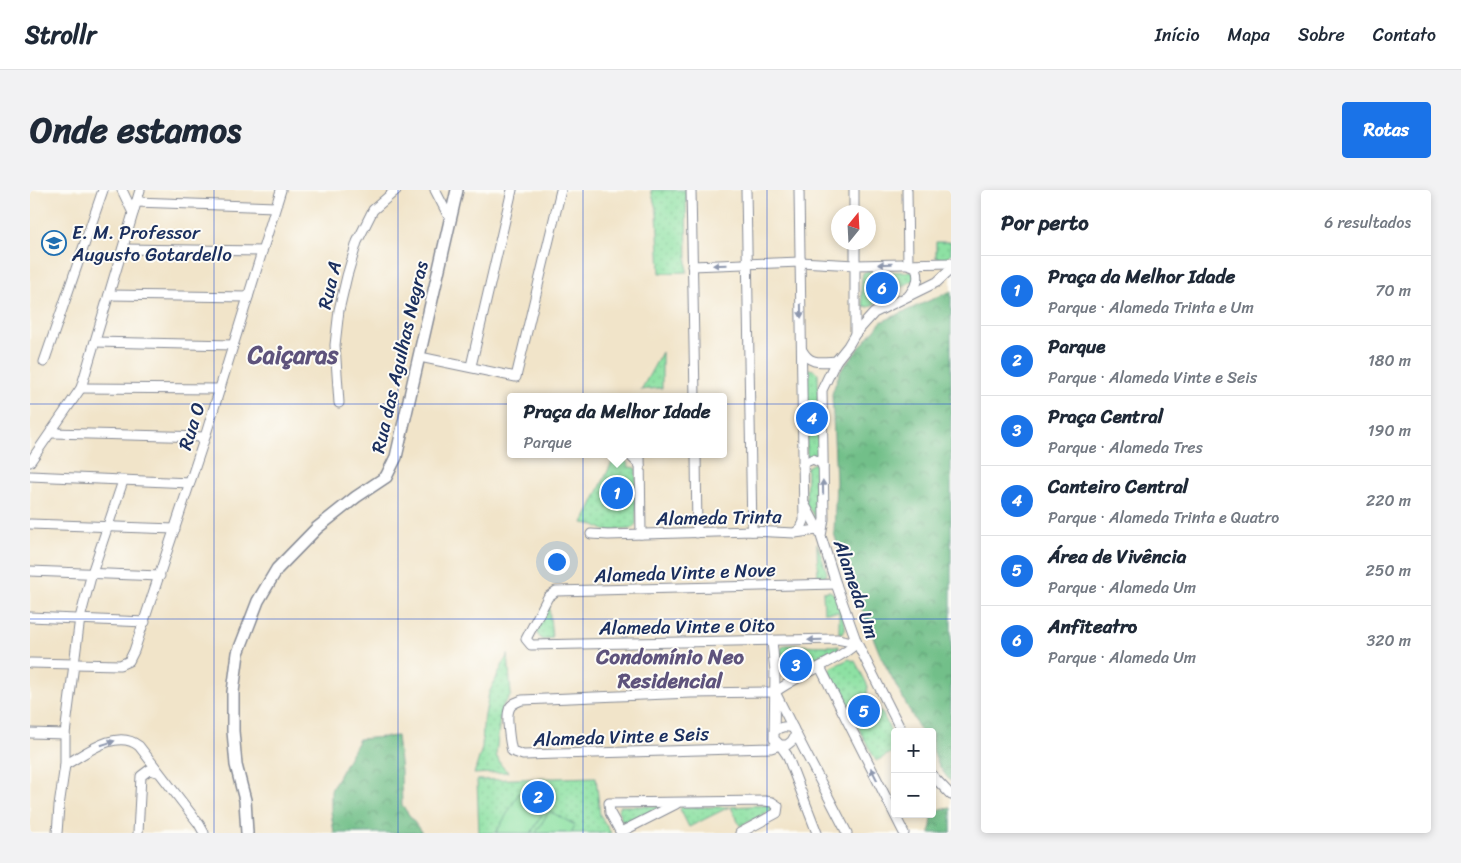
<!DOCTYPE html>
<html lang="pt">
<meta charset="utf-8">
<style>
body{margin:0;font-family:Sriracha,sans-serif;background:#f2f2f3;color:#1f2937}
.controls{position:absolute;right:15px;bottom:15px;display:grid;overflow:hidden;border-radius:5px;box-shadow:0 2px 8px #0003}
.controls button{width:45px;height:45px;display:grid;place-items:center;padding:0;border:0;border-bottom:1px solid #e0e1e3;background:#fff;color:#1f2937;font:25px sans-serif}
.compass{position:absolute;left:801px;top:15px;width:45px;height:45px;border-radius:50%;background:#fff;box-shadow:0 2px 8px #0003;rotate:18deg}
.you{position:absolute;left:526px;top:371px;width:18px;height:18px;margin:-12px;border:4px solid #fff;border-radius:50%;background:#1a73e8;box-shadow:0 0 0 8px #1a73e833}
.badge{display:grid;place-items:center;width:32px;height:32px;border-radius:50%;background:#1a73e8;color:#fff;font-size:16px;font-weight:700}
.pin{position:absolute;translate:-50% -50%;border:2px solid #fff;box-shadow:0 1px 5px #0006}
.popup{position:absolute;left:477px;top:203px;width:220px;height:65px;box-sizing:border-box;display:grid;place-content:center;border-radius:5px;background:#fff;filter:drop-shadow(0 1px 4px #0005);font-size:16px;white-space:nowrap;color:#747a83}
.popup b{font-size:19px;color:#1f2937}
.popup::after{content:'';position:absolute;left:50%;top:100%;margin-left:-10px;border:10px solid transparent;border-top-color:#fff}
.list{margin:0;padding:0;list-style:none}
h2{display:flex;justify-content:space-between;align-items:center;height:65px;margin:0;padding:0 20px;font-size:21px}
h2 small{font-size:16px;font-weight:400;color:#747a83}
.list li{display:grid;grid-template-columns:32px 1fr auto;gap:15px;align-items:center;box-sizing:border-box;height:70px;padding:0 20px;border-top:1px solid #e0e1e3}
.list b{display:block;font-size:19px;white-space:nowrap}
.list p{margin:0;font-size:16px;white-space:nowrap;color:#747a83}
.list em{font-size:16px;font-style:normal;color:#747a83}
.map{position:relative;flex:none;width:921px;height:643px;overflow:hidden;border-radius:5px}
header{display:flex;align-items:center;gap:30px;box-sizing:border-box;height:70px;padding:0 25px;background:#fff;border-bottom:1px solid #e0e1e3}
header strong{font-size:24px}
nav{display:flex;gap:28px;margin-inline-start:auto;font-size:18px}
.intro{display:flex;align-items:center;justify-content:space-between;box-sizing:border-box;height:120px;padding:0 30px}
h1{margin:0;font-size:35px}
.button{padding:12px 22px;border-radius:5px;background:#1a73e8;color:#fff;font-size:18px;font-weight:700}
main{display:flex;gap:30px;padding:0 30px}
aside{flex:1;background:#fff;border-radius:5px;box-shadow:0 2px 8px #0003}
.map>svg:first-child{display:block}
.green{fill:url(#green-dots);stroke:#548880}
.forest{fill:url(#forest-crowns);stroke:#467774}
.pitch{fill:#8de1a3;stroke:#548880}
.lines{fill:none;stroke-linecap:round;stroke-linejoin:round}
.minor-casing{stroke:#868a94;stroke-width:11}
.tertiary-casing{stroke:#868a94;stroke-width:14}
.minor{stroke:#fff;stroke-width:9}
.tertiary{stroke:#fff;stroke-width:11}
.oneway{fill:#8d97ae}
.grid{fill:none;stroke:#1d4ed8;stroke-width:1;stroke-opacity:0.55}
.labels{text-anchor:middle;stroke-width:4;stroke-linejoin:round;paint-order:stroke}
.poi-label{font-size:19px;fill:#1b2f5e;stroke:#fdfcf7;text-anchor:start}
.street-label{font-size:19px;fill:#1b2f5e;stroke:#fdfcf7}
.quarter-label{font-size:21px;font-weight:bold;fill:#5e537c;stroke:#fdfcf7}
.district-label{font-size:24px;font-weight:bold;fill:#5e537c;stroke:#fdfcf7}
</style>
<header>
<strong>Strollr</strong>
<nav><a>Início</a><a>Mapa</a><a>Sobre</a><a>Contato</a></nav>
</header>
<div class="intro"><h1>Onde estamos</h1><a class="button">Rotas</a></div>
<main>
<div class="map">
<svg width="921" height="643" viewBox="0 0 921 643">
<defs>
<pattern id="green-dots" width="8" height="8" patternUnits="userSpaceOnUse" patternTransform="scale(1.25)"><rect width="8" height="8" fill="#8de1a3"/><path d="M2 2h.1M6 6h.1" fill="none" stroke="#79c18f" stroke-width="1.8" stroke-linecap="round"/></pattern>
<pattern id="forest-crowns" width="20" height="18" patternUnits="userSpaceOnUse" patternTransform="scale(1.25)"><rect width="20" height="18" fill="#72bf89"/><path d="M2 6a3 3 0 1 1 6 0M12 15a3 3 0 1 1 6 0" fill="none" stroke="#5d9c73"/></pattern>
</defs>
<rect width="100%" height="100%" fill="#fdfcf7"/>
<filter id="ink" filterUnits="userSpaceOnUse"><feTurbulence type="fractalNoise" baseFrequency=".02" numOctaves="2"/><feDisplacementMap in="SourceGraphic" scale="10" xChannelSelector="R" yChannelSelector="G"/><feConvolveMatrix kernelMatrix="1 2 1 2 8 2 1 2 1" color-interpolation-filters="sRGB"/></filter>
<filter id="wash" filterUnits="userSpaceOnUse"><feTurbulence type="fractalNoise" baseFrequency=".0096" numOctaves="4" result="noise"/><feDisplacementMap in="SourceGraphic" scale="20" xChannelSelector="R" yChannelSelector="G"/><feGaussianBlur stdDeviation="1.12" result="paint"/><feColorMatrix in="noise" values="0 0 0 0 0 0 0 0 0 0 0 0 0 0 0 0 0 1.4 0 .05"/><feComposite in="paint" operator="in"/></filter>
<g filter="url(#wash)">
<rect width="100%" height="100%" fill="#f1e4c9"/>
<g class="green">
<path d="M621,0H656L657,82L630,83L627,23Z"/>
<path d="M906,52H921V64L916,69L906,68Z"/>
<path d="M837,81L882,82L885,86V89L839,117L834,116C830,107 831,92 833,83Z"/>
<path d="M632,162V198L611,200Z"/>
<path d="M779,179L784,180L788,184L790,268L777,267L775,181Z"/>
<path d="M586,264H593L599,277L606,278V334L601,339L576,341L565,335L553,333Z"/>
<path d="M784,273L790,279L791,329L789,334L776,314L777,277Z"/>
<path d="M787,353L797,383L794,389L788,390Z"/>
<path d="M800,401L805,405L815,434V439L813,443H809V422H794L793,402Z"/>
<path d="M519,416L522,448L512,450L508,445L507,441Z"/>
<path d="M756,455L806,456H809L808,461L759,484L752,480L751,460L753,456Z"/>
<path d="M478,464L481,505L471,518L466,565L471,575L478,582L444,584L452,558L453,536L459,503Z"/>
<path d="M819,469L825,471L838,496L837,504L840,511L846,519L852,522L865,551V561L846,571L800,484V478Z"/>
<path d="M566,587L570,625L581,643H449L447,590Z"/>
<path d="M738,615L741,616V621L710,636L701,617Z"/>
<path d="M590,616H632L600,632L592,631L588,620Z"/>
<path d="M652,617H699L659,637L650,619Z"/>
</g>
<g class="forest">
<path d="M921,101V592C906,574 902,565 902,542H891L851,467L812,370L804,343L806,291L802,204L810,181L851,132Z"/>
<path d="M367,546L371,581L372,615L392,643H304L301,621V600L329,549Z"/>
<path d="M921,618V643H900L903,621Z"/>
</g>
<g class="pitch">
<path d="M489,603L516,618L501,643H466Z"/>
<path d="M519,621L545,635L541,643H506Z"/>
</g>
</g>
<g filter="url(#ink)">
<g class="lines">
<defs>
<g id="minor">
<path d="M92,0L103,23"/>
<path d="M405,0L420,29"/>
<path d="M661,0L665,207"/>
<path d="M716,0L722,341"/>
<path d="M824,0V22"/>
<path d="M877,0L878,74L886,77C890,90 887,93 880,104"/>
<path d="M106,12L245,17"/>
<path d="M825,52V144"/>
<path d="M93,59L232,61"/>
<path d="M662,76L770,72L825,75L921,73"/>
<path d="M79,105L218,107"/>
<path d="M65,152L203,155"/>
<path d="M772,160C780,175 790,172 806,171"/>
<path d="M390,167L486,187L531,0"/>
<path d="M14,172L73,0"/>
<path d="M441,176L482,0"/>
<path d="M51,198L190,199"/>
<path d="M309,213L305,155L309,120L317,86L327,52L343,20L366,0"/>
<path d="M22,243L175,247"/>
<path d="M598,264L610,275"/>
<path d="M610,264L611,344"/>
<path d="M666,264L667,343"/>
<path d="M0,272L51,198L110,0"/>
<path d="M772,276L774,273L783,269L791,273L793,277"/>
<path d="M0,286L160,293"/>
<path d="M775,315L790,343"/>
<path d="M0,334L145,339"/>
<path d="M765,343L771,338L774,331L769,0"/>
<path d="M561,344L578,345L722,341L765,343L787,340"/>
<path d="M0,381L130,386"/>
<path d="M806,394L526,401L518,407L496,449L501,455L807,449L827,453"/>
<path d="M0,427L115,432"/>
<path d="M742,451L745,481L744,549L750,555H757L762,551L766,544L763,538C756,536 751,536 745,541"/>
<path d="M0,473L90,475L99,471L104,461L175,247L251,0"/>
<path d="M790,477L874,643"/>
<path d="M745,502L661,503L492,510C487,512 480,514 479,520C476,527 480,554 482,561L493,565L741,558L750,555L757,565L787,643"/>
<path d="M745,502C771,483 803,474 827,453"/>
<path d="M746,504L763,538"/>
<path d="M872,542L827,453L806,394L791,346L794,329L792,200L806,171L818,156L825,144L844,123L907,92L921,79"/>
<path d="M0,543L35,544"/>
<path d="M766,544L817,643"/>
<path d="M35,575C56,563 87,538 109,556L169,634L174,643"/>
<path d="M902,585L921,605"/>
<path d="M591,642L646,614"/>
<path d="M27,643L29,616L35,575V544L50,428L62,383L93,291"/>
<path d="M108,643L111,586L119,580L128,582"/>
<path d="M591,643L580,623L579,613L735,611L742,612L748,616L747,623L710,643"/>
</g>
<path id="tertiary" d="M217,643L215,610L206,575L203,541V502L208,463L228,411L247,379L287,338L326,307L356,287L366,267L427,0"/>
</defs>
<use href="#minor" class="minor-casing"/>
<use href="#tertiary" class="tertiary-casing"/>
<use href="#minor" class="minor"/>
<use href="#tertiary" class="tertiary"/>
</g>
<defs><path id="oneway-solid" d="M-6-.8H1V-3.2L6.5 0L1 3.2V.8H-6Z" transform="scale(1.25)"/></defs>
<g class="oneway">
<use href="#oneway-solid" transform="translate(855 74) rotate(178)"/>
<use href="#oneway-solid" transform="translate(690 75) rotate(178)"/>
<use href="#oneway-solid" transform="translate(771 121) rotate(89)"/>
<use href="#oneway-solid" transform="translate(793 297) rotate(-91)"/>
<use href="#oneway-solid" transform="translate(785 450) rotate(179)"/>
<use href="#oneway-solid" transform="translate(78 553) rotate(-18)"/>
<use href="#oneway-solid" transform="translate(844 584) rotate(-117)"/>
</g>
</g>
<path class="grid" d="M184,0V643M368,0V643M553,0V643M737,0V643M0,214H921M0,429H921"/>
<defs>
<symbol id="school-ring" viewBox="-11 -11 22 22"><circle r="9.5" fill="#fdfcf7" stroke="#1f6fb2" stroke-width="1.5"/><path d="M0-5L7-2L0 1L-7-2ZM-4 1L0 2.5L4 1V4Q0 6-4 4Z" fill="#1f6fb2"/></symbol>
</defs>
<g fill-rule="evenodd">
<use href="#school-ring" x="10" y="39" width="28" height="28"/>
</g>
<g class="labels">
<g class="poi-label">
<text x="42" y="49">E. M. Professor<tspan x="42" dy="22">Augusto Gotardello</tspan></text>
</g>
<g class="street-label">
<text transform="translate(299 95) rotate(-77)" y="7">Rua A</text>
<text transform="translate(369 167) rotate(-77)" y="7">Rua das Agulhas Negras</text>
<text transform="translate(161 236) rotate(-72)" y="7">Rua O</text>
<text transform="translate(689 327) rotate(-1)" y="7">Alameda Trinta</text>
<text transform="translate(655 382) rotate(-2)" y="7">Alameda Vinte e Nove</text>
<text transform="translate(827 399) rotate(71)" y="7">Alameda Um</text>
<text transform="translate(657 436) rotate(-1)" y="7">Alameda Vinte e Oito</text>
<text transform="translate(591 546) rotate(-2)" y="7">Alameda Vinte e Seis</text>
</g>
<g class="quarter-label">
<text x="640" y="474">Condomínio Neo<tspan x="640" dy="24">Residencial</tspan></text>
</g>
<g class="district-label">
<text x="263" y="173">Caiçaras</text>
</g>
</g>
</svg>
<div class="controls">
<button>+</button>
<button>−</button>
</div>
<svg class="compass" viewBox="-18 -18 36 36"><path d="M0-13l5 13h-10z" fill="#e53935"/><path d="M0 13l5-13h-10z" fill="#747a83"/></svg>
<div class="you"></div>
<div class="pin badge" style="left:587px;top:303px">1</div>
<div class="popup"><b>Praça da Melhor Idade</b>Parque</div>
<div class="pin badge" style="left:508px;top:607px">2</div>
<div class="pin badge" style="left:766px;top:475px">3</div>
<div class="pin badge" style="left:782px;top:228px">4</div>
<div class="pin badge" style="left:834px;top:521px">5</div>
<div class="pin badge" style="left:852px;top:98px">6</div>
</div>
<aside>
<h2>Por perto<small>6 resultados</small></h2>
<ul class="list">
<li><span class="badge">1</span><div><b>Praça da Melhor Idade</b><p>Parque · Alameda Trinta e Um</p></div><em>70 m</em></li>
<li><span class="badge">2</span><div><b>Parque</b><p>Parque · Alameda Vinte e Seis</p></div><em>180 m</em></li>
<li><span class="badge">3</span><div><b>Praça Central</b><p>Parque · Alameda Tres</p></div><em>190 m</em></li>
<li><span class="badge">4</span><div><b>Canteiro Central</b><p>Parque · Alameda Trinta e Quatro</p></div><em>220 m</em></li>
<li><span class="badge">5</span><div><b>Área de Vivência</b><p>Parque · Alameda Um</p></div><em>250 m</em></li>
<li><span class="badge">6</span><div><b>Anfiteatro</b><p>Parque · Alameda Um</p></div><em>320 m</em></li>
</ul>
</aside>
</main>
